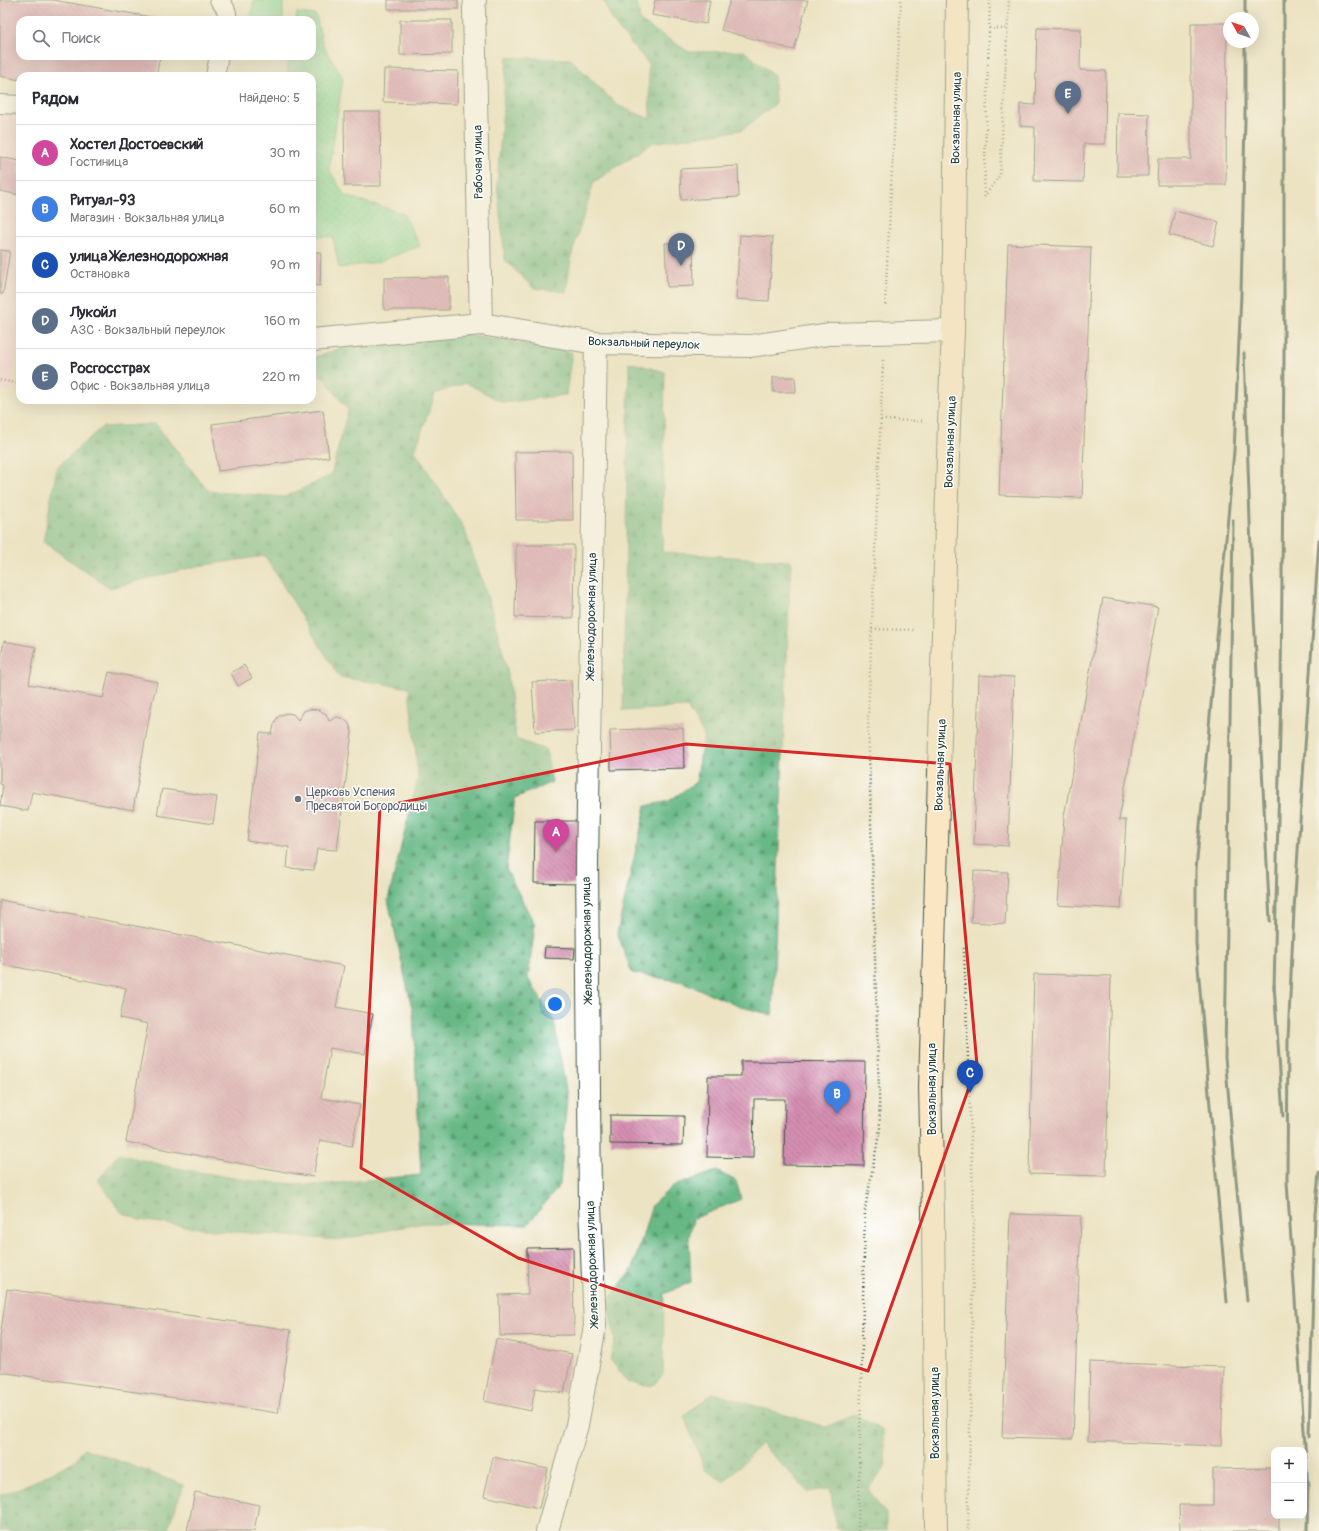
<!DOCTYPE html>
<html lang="ru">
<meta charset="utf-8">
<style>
body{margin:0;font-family:Pangolin,sans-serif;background:#f7f7f7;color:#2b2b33}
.controls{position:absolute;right:12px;bottom:12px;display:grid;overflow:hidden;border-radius:8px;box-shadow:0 4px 16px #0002}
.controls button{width:36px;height:36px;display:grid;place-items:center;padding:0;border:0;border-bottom:1px solid #e1e1e2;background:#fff;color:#2b2b33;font:20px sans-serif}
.compass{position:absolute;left:1223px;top:12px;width:36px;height:36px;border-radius:50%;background:#fff;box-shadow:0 4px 16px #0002;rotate:310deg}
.you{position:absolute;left:555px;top:1004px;width:14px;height:14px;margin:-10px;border:3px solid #fff;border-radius:50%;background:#1a73e8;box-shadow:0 0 0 6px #1a73e833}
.badge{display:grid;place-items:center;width:26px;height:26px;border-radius:50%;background:#1a73e8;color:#fff;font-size:13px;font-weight:700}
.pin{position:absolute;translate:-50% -33px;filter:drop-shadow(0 1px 2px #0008)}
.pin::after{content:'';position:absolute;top:21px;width:14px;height:12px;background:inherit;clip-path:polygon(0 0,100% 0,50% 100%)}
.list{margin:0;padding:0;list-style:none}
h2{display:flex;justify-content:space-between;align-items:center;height:52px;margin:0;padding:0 16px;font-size:17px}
h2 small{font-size:13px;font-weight:400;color:#7c7c81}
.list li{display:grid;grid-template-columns:26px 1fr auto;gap:12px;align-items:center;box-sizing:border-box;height:56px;padding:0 16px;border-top:1px solid #e1e1e2}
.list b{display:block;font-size:15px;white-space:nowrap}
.list p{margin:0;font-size:13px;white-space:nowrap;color:#7c7c81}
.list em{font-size:13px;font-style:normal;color:#7c7c81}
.icon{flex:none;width:22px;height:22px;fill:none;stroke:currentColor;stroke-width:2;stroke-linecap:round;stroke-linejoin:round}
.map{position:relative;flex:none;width:1319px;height:1531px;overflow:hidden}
.search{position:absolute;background:#fff;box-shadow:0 4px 16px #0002;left:16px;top:16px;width:300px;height:44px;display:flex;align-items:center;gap:10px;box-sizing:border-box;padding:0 14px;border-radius:12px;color:#7c7c81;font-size:15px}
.panel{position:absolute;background:#fff;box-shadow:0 4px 16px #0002;left:16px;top:72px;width:300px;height:332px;border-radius:12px}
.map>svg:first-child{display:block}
.built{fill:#f4cfdc}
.grass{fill:url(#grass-dots);stroke:#4f8a69}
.forest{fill:url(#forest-firs);stroke:#437a5c}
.green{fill:#7fd89e;stroke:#4f8a69}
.building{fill:url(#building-back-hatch)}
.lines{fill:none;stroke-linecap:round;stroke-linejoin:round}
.service-casing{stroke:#3e5649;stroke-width:20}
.minor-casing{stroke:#3e5649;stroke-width:24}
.secondary-casing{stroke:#3e5649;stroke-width:24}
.path{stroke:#3e5649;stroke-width:2.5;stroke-dasharray:1 3;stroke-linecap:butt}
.service{stroke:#fff;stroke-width:18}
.minor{stroke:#fff;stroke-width:22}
.secondary{stroke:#fbe6c4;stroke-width:22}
.rail{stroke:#1f3d34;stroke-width:3}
.marked{fill:none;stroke:#d62828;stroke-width:3;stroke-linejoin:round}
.worship-dot{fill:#6b7280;stroke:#fff;stroke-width:1.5}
.labels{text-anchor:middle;stroke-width:3;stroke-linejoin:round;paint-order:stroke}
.street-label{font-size:12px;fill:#1f3d34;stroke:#fff}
.worship-label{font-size:12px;fill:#5b616d;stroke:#fff;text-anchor:start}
</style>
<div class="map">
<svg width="1319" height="1531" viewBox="0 0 1319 1531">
<defs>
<pattern id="grass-dots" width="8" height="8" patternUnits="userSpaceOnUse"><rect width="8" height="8" fill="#7fd89e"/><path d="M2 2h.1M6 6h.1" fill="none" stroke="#6dba89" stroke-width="1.8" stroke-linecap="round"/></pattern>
<pattern id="forest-firs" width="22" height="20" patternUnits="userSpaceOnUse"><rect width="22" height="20" fill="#67b885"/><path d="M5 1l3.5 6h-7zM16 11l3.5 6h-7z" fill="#54976e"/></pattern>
<pattern id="building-back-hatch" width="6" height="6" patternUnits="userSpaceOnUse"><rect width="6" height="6" fill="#d48eb0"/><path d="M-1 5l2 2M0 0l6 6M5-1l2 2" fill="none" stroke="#ab7590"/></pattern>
</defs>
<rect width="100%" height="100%" fill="#fff"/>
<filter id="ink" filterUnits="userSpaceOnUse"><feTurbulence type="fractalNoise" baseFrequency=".025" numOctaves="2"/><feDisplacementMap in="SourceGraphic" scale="8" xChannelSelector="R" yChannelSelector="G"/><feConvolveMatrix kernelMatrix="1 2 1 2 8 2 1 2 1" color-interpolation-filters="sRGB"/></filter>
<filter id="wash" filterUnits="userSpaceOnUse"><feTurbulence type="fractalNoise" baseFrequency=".012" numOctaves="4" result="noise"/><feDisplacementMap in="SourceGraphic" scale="16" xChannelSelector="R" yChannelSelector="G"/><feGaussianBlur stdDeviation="0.9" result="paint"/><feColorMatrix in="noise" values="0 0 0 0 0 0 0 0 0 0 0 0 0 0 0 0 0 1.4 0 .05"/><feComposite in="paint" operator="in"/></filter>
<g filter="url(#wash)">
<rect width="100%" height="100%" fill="#ece3c3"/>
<path class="built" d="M0,113L20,115V330L11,392L0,390Z"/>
<path class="grass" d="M297,13L316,15L323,46L343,78L329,169L345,196L403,213L420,246L378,262L339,268L333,237L312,236V76H287L289,56H312V20H296Z"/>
<g class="forest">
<path d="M602,0H637L640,21L689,52L744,51L774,75L775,104L742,130L652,143L594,182L572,254L566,292L533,288L505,260L497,184L507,57L571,59L617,105L650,119L648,63L616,26Z"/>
<path d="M467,334L572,352L566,395L504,403L466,383L435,394L415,451L464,528L490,604L507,668L516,739L546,750L552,782L515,798L506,869L535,925L528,978L554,1021L567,1096L560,1185L527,1225L424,1223L339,1240L220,1231L139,1220L121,1212L98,1180L118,1154L171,1167L252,1181L314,1185L421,1175L413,1013L388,900L418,777L409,688L339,677L265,556L198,566L110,588L43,542L57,467L102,427L156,424L208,491L285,497L331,475L348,410L324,378L312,374V358L349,345Z"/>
<path d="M629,362L665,372L662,552L791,561L772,1015L738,1006L683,982L632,973L617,933L646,806L669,801L696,782L704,735L687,707L623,711Z"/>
<path d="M717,1171L736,1181L741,1199L693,1219L689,1237L691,1282L664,1294L663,1375L652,1386L627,1382L610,1359L615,1339L607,1302L633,1268L652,1205L673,1186Z"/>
<path d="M713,1393L826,1427L855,1414L883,1431L886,1466L868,1489L886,1514V1531H843L836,1527L830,1488L808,1492L761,1444L724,1482L705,1470L684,1416Z"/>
<path d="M84,1448L184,1485L167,1531H0V1496L33,1482L76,1460Z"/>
</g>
<path class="green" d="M254,0H283V20H250Z"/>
<g id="blocks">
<g class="building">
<path d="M0,0H53L162,19L20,20V56H160L156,76H20V80L0,76Z"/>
<rect x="388" y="0" width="70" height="9"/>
<path d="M655,0H710L706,24L652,15Z"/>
<path d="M730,0H808L794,50L721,30Z"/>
<path d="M400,20H452V54L400,55Z"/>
<path d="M1191,23H1227L1226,185H1157L1158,159H1191Z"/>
<path d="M1037,28L1081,29L1080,70L1106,71L1105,144H1084L1083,182L1034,181L1035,127L1020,126V104L1035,105Z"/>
<path d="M384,69L458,71L457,104L383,102Z"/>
<path d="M344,112H380L381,186H345Z"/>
<path d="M1118,113L1149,114L1148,176H1117Z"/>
<path d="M0,157L20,161V195L0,191Z"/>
<path d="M738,166L739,197L681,200L680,169Z"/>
<path d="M1175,211L1219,222L1213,246L1169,235Z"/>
<path d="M740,235L773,237L769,301L736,299Z"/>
<path d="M665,243H693L694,286L667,287Z"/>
<path d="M1008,244L1091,247L1082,498L999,495Z"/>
<path d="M0,250L10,251L3,294H0Z"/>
<path d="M312,252H321L320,286L312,285Z"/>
<path d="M449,277V310H384V278Z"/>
<path d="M773,377H795L796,392H773Z"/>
<path d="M323,410L329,457L218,471L212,424Z"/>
<path d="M572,451L573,520H516L515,452Z"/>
<path d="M516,545H574L573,618L515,617Z"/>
<path d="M1103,598L1158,607L1119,820H1126L1121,909L1058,905L1064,817Z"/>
<path d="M4,641L36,647L29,684L103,698L109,672L157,682L151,707L133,810L32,792L28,811L0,806L3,785L0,784V662Z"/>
<path d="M244,665L252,678L238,686L231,673Z"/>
<path d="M979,675L1014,677L1008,846L974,844Z"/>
<path d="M571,680L574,730L535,732L532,682Z"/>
<path d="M310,709L319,710L326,714L329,721L337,717L344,719L349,724L352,732L337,850L317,849L314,870L287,868L289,847L247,841L260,733L272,734L274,725L277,718L281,715L287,713L293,714L298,720L304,711Z"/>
<path d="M683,728L684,768L611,770L610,730Z"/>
<path d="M162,789L217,797L213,824L157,815Z"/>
<path d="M535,821H578L577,884L534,883Z"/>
<path d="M974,871L1008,872L1005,924L971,922Z"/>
<path d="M0,900L344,966L336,1007L373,1014L365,1054L330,1048L321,1098L360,1105L352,1146L320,1140L313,1177L126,1142L148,1024L120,1018L126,988L0,964Z"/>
<path d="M545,947L575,948L574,959L544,958Z"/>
<path d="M1034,974L1111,976L1106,1176L1029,1174Z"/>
<path d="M741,1061L865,1062L864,1166L784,1165L785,1099H754L753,1158L707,1157L708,1076H741Z"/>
<path d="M610,1115L684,1116L683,1145L610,1144Z"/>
<path d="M1010,1214L1081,1216L1073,1439L1002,1437Z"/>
<path d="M573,1247L574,1335L500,1336L499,1295L528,1294L527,1248Z"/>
<path d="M7,1289L291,1330L278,1413L0,1372V1337Z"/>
<path d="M496,1339L572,1354L564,1393L535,1388L531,1411L484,1401Z"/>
<path d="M1090,1362L1224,1367L1221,1446L1088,1441Z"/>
<path d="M493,1457L548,1469L539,1508L484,1496Z"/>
<path d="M1274,1468V1516H1279V1531H1180L1179,1505H1213V1469Z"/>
<path d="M195,1492L259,1505L254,1531H187Z"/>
</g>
</g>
</g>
<g filter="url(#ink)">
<use href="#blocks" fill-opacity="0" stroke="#3e5649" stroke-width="1"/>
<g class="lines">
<defs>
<g id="service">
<path d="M219,0C224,5 229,13 227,20"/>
<path d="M215,76L219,56"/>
<path d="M0,104L20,105"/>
</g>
<g id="minor">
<path d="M475,0L474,9L481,324"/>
<path d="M312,340L481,324L596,343L751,346L829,334L953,331"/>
<path d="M547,1531L577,1425L595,1326L590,1206L587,863L596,343"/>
</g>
<path id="secondary" d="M936,1531L933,1212L930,1088L949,422L953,331L957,0"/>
</defs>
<use href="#service" class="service-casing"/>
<use href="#minor" class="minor-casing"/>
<use href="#secondary" class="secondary-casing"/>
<g class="path">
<path d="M989,28L1008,29"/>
<path d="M984,193L990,0"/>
<path d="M984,197L1000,175L1009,0"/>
<path d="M885,305L901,0"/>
<path d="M0,380L20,384"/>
<path d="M881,420L922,421"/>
<path d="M872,629L916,630"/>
<path d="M964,948L974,1222L968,1531"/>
<path d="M858,1531L865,1209L880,1129L868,719L883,360"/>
</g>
<use href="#service" class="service"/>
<use href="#minor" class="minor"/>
<use href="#secondary" class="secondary"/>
<g class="rail">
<path d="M1245,18V0"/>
<path d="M1244,353L1252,578L1270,921"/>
<path d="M1233,520L1225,1057L1247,1301"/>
<path d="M1274,985L1283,1116"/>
<path d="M1274,990L1281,689L1284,355V0"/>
<path d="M1227,1302L1196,944V870L1234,451L1241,294L1245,119V42"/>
<path d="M1309,1437L1315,1214L1319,1173"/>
<path d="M1308,1489L1287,1182L1288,1039L1294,910L1319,540"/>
<path d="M1307,1531L1308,1485"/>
</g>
</g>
</g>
<path d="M0 0H1319V1531H0ZM686,744L950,764L977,1065L868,1371L518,1258L361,1168L380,807Z" fill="#ece3c3" fill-opacity=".55" fill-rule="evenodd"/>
<path class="marked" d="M686,744L950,764L977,1065L868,1371L518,1258L361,1168L380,807Z"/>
<circle class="worship-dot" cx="298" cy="799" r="4"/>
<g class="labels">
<g class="street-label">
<text transform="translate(956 118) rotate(-89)" y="4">Вокзальная улица</text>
<text transform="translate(478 162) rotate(-91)" y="4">Рабочая улица</text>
<text transform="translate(644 343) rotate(2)" y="4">Вокзальный переулок</text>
<text transform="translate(950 442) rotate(-88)" y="4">Вокзальная улица</text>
<text transform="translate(591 616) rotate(-89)" y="4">Железнодорожная улица</text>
<text transform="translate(940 765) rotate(-88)" y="4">Вокзальная улица</text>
<text transform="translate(587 940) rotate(-91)" y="4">Железнодорожная улица</text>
<text transform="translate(932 1089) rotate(-90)" y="4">Вокзальная улица</text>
<text transform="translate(592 1264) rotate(-92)" y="4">Железнодорожная улица</text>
<text transform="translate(935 1413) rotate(-90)" y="4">Вокзальная улица</text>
</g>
<g class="worship-label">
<text x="306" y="796">Церковь Успения<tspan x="306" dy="14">Пресвятой Богородицы</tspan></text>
</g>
</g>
</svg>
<div class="controls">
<button>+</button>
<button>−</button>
</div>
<svg class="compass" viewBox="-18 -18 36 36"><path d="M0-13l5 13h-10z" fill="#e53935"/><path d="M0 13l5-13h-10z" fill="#7c7c81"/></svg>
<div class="you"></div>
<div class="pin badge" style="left:556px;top:852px;background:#d1479c">A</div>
<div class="pin badge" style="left:837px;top:1114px;background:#3f7fe0">B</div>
<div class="pin badge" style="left:970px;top:1093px;background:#1a4fb4">C</div>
<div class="pin badge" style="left:681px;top:266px;background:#5c6f8a">D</div>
<div class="pin badge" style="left:1068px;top:114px;background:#5c6f8a">E</div>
<div class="search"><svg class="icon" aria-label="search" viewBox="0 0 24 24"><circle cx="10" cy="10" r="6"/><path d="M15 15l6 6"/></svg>Поиск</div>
<section class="panel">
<h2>Рядом<small>Найдено: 5</small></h2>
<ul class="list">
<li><span class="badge" style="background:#d1479c">A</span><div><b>Хостел Достоевский</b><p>Гостиница</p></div><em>30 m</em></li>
<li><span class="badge" style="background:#3f7fe0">B</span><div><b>Ритуал-93</b><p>Магазин · Вокзальная улица</p></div><em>60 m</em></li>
<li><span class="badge" style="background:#1a4fb4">C</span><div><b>улица Железнодорожная</b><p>Остановка</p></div><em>90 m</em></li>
<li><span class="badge" style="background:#5c6f8a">D</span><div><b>Лукойл</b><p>АЗС · Вокзальный переулок</p></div><em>160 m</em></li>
<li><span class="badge" style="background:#5c6f8a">E</span><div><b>Росгосстрах</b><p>Офис · Вокзальная улица</p></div><em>220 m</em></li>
</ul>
</section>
</div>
